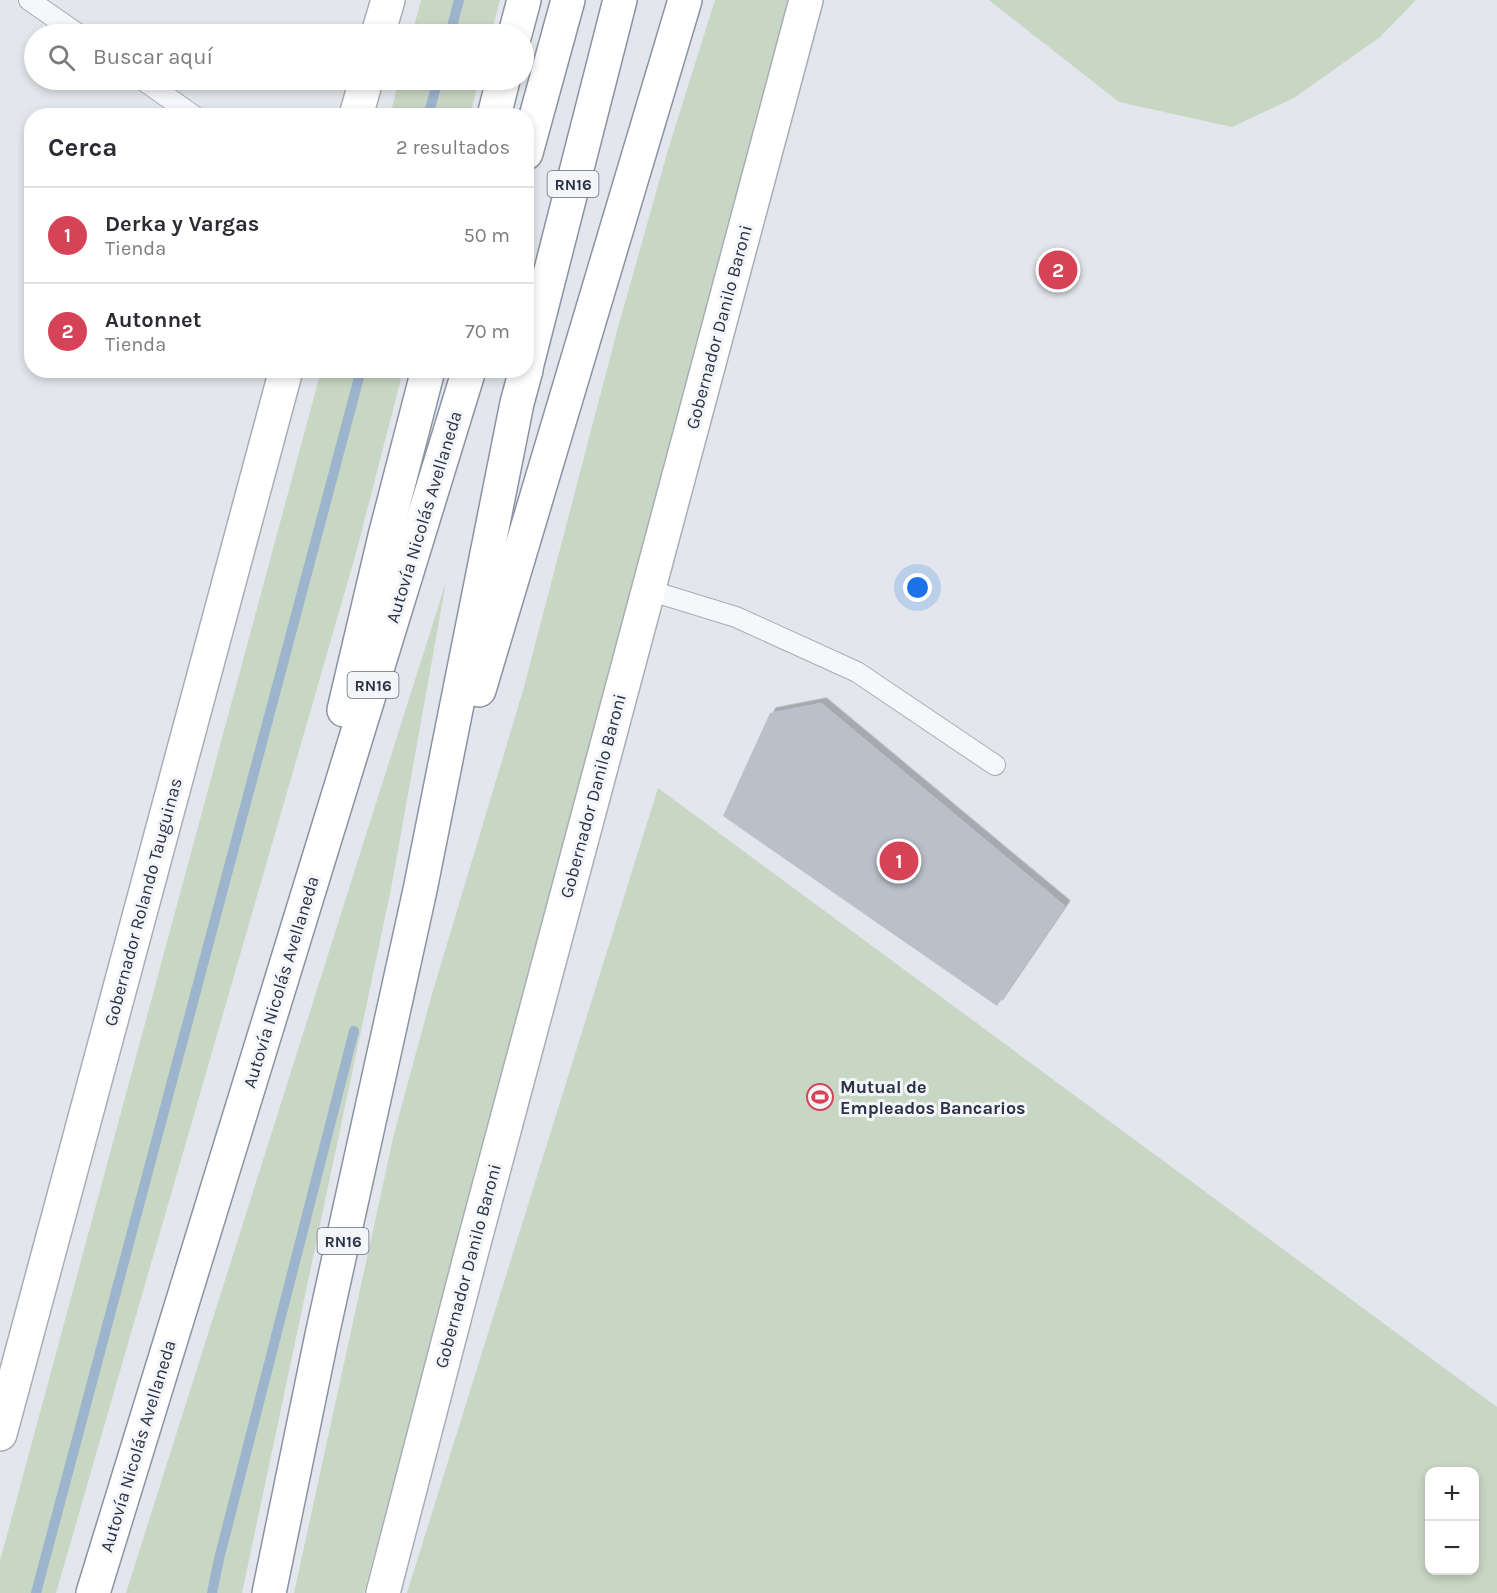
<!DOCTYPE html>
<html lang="es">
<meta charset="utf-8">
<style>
body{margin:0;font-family:Karla,sans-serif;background:#f2f2f3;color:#2b2b33}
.controls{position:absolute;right:18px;bottom:18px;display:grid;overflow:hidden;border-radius:12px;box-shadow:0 3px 9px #0003}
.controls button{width:54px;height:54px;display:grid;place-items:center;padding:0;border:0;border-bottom:2px solid #e1e1e2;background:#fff;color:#2b2b33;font:30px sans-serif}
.you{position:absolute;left:918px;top:588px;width:21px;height:21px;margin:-15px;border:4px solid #fff;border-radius:50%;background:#1a73e8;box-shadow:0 0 0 9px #1a73e833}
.badge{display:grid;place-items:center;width:39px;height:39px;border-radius:50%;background:#d64357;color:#fff;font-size:20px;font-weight:700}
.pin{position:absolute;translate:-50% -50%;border:3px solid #fff;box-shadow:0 2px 6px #0006}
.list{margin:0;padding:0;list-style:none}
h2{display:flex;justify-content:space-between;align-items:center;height:78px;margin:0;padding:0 24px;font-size:26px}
h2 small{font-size:20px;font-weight:400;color:#7c7c81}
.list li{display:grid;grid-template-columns:39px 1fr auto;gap:18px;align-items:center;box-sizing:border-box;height:96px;padding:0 24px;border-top:2px solid #e1e1e2}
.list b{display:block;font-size:22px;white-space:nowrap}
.list p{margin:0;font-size:20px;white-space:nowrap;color:#7c7c81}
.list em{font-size:20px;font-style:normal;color:#7c7c81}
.icon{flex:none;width:33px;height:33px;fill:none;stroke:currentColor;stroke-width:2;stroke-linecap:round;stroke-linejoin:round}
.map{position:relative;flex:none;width:1497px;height:1593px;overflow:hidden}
.search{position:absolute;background:#fff;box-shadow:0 3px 9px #0003;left:24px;top:24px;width:510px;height:66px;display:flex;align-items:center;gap:15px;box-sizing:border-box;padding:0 21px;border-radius:33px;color:#7c7c81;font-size:22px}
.panel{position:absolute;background:#fff;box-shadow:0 3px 9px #0003;left:24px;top:108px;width:510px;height:270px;border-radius:24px}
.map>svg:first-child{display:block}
.green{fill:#c8d6c4;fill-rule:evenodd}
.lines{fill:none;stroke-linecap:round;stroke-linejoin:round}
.stream{stroke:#9db4cd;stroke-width:10}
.building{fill:#babfca;filter:url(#shadow)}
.lane-casing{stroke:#a8adb7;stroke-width:22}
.secondary-casing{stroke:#a8adb7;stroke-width:36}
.highway-casing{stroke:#8993a3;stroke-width:36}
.lane{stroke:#f6f7fa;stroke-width:20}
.secondary{stroke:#fff;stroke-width:33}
.highway{stroke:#fff;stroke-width:33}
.labels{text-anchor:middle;stroke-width:6;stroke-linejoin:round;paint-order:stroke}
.shield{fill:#f3f5f9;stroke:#666d7b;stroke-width:1.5}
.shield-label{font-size:16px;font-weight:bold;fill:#2a3345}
.street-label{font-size:18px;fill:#2a3345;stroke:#f3f5f9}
.poi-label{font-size:18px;font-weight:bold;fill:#2a3345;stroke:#f3f5f9;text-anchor:start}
</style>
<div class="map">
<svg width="1497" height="1593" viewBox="0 0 1497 1593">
<defs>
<filter id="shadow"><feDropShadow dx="5.5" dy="-5.5" stdDeviation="0" flood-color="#0004"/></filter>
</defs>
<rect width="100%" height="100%" fill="#e3e6ec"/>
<g class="green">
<path d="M421,0H500L491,34H412Z"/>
<path d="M715,0H788L364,1593H294L394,1134L432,994L524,687L617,331L668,150Z"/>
<path d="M989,0H1416L1380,37L1294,98L1232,127L1119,102Z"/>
<path d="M399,80H479L470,115H390Z"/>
<path d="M321,371H403L356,553L56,1593H0V1561Z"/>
<path d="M446,582L391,889L242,1593H126Z"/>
<path d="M658,788L1497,1407V1593H407ZM1430,1472H1474V1570H1430Z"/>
</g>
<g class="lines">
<g class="stream">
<path d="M450,34L459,0"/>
<path d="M428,116L438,80"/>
<path d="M36,1593L361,370"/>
<path d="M212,1593L219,1559L354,1031"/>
</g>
</g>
<path class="building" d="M821,703L1065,906L997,1006L723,816L770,713Z"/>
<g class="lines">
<defs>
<g id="lane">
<path d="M29,0L78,34"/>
<path d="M143,80L194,116"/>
<path d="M648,590L736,617L857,672L995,765"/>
</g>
<g id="secondary">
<path d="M378,34L388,0"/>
<path d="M356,116L366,80"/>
<path d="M0,1434L286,370"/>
<path d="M383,1593L471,1254L806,0"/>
</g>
<g id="highway">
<path d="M515,34L524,0"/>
<path d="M494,116L503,80"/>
<path d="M526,153L568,0"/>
<path d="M526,368L620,0"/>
<path d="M479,690L685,0"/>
<path d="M344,710L385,536L428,370"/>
<path d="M93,1593L469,370"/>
<path d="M269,1593L322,1335L420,890L517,403L526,370"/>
</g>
</defs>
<use href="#lane" class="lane-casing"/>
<use href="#secondary" class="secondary-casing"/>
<use href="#highway" class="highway-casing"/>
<use href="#lane" class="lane"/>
<use href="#secondary" class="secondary"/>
<use href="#highway" class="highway"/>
</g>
<defs>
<symbol id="stadium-ring" viewBox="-11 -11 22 22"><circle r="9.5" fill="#f3f5f9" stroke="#d64357" stroke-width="1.5"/><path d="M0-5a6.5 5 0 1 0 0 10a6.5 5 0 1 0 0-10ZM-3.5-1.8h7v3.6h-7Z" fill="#d64357"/></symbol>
</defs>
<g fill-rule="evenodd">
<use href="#stadium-ring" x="805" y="1082" width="30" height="30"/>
</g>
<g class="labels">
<g class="shield">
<rect x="547.5" y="171" width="51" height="26" rx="4.5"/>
<rect x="347.5" y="672" width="51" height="26" rx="4.5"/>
<rect x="317.5" y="1228" width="51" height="26" rx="4.5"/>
</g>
<g class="shield-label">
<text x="573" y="190">RN16</text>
<text x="373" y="691">RN16</text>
<text x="343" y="1247">RN16</text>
</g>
<g class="street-label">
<text transform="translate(719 327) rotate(-75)" y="6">Gobernador Danilo Baroni</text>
<text transform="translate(424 517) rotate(-73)" y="6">Autovía Nicolás Avellaneda</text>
<text transform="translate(593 796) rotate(-75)" y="6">Gobernador Danilo Baroni</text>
<text transform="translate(143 902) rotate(-75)" y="6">Gobernador Rolando Tauguinas</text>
<text transform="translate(281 982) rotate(-73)" y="6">Autovía Nicolás Avellaneda</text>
<text transform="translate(468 1266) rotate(-75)" y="6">Gobernador Danilo Baroni</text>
<text transform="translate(138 1446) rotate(-73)" y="6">Autovía Nicolás Avellaneda</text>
</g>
<g class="poi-label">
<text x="840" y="1093">Mutual de<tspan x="840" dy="21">Empleados Bancarios</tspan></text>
</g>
</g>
</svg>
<div class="controls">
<button>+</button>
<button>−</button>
</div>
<div class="you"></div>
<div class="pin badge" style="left:899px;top:861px">1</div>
<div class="pin badge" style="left:1058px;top:270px">2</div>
<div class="search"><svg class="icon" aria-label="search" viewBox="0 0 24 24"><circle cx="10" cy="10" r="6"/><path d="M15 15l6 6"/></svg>Buscar aquí</div>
<section class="panel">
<h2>Cerca<small>2 resultados</small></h2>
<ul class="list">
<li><span class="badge">1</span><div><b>Derka y Vargas</b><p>Tienda</p></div><em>50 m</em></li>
<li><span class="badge">2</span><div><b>Autonnet</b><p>Tienda</p></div><em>70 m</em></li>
</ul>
</section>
</div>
